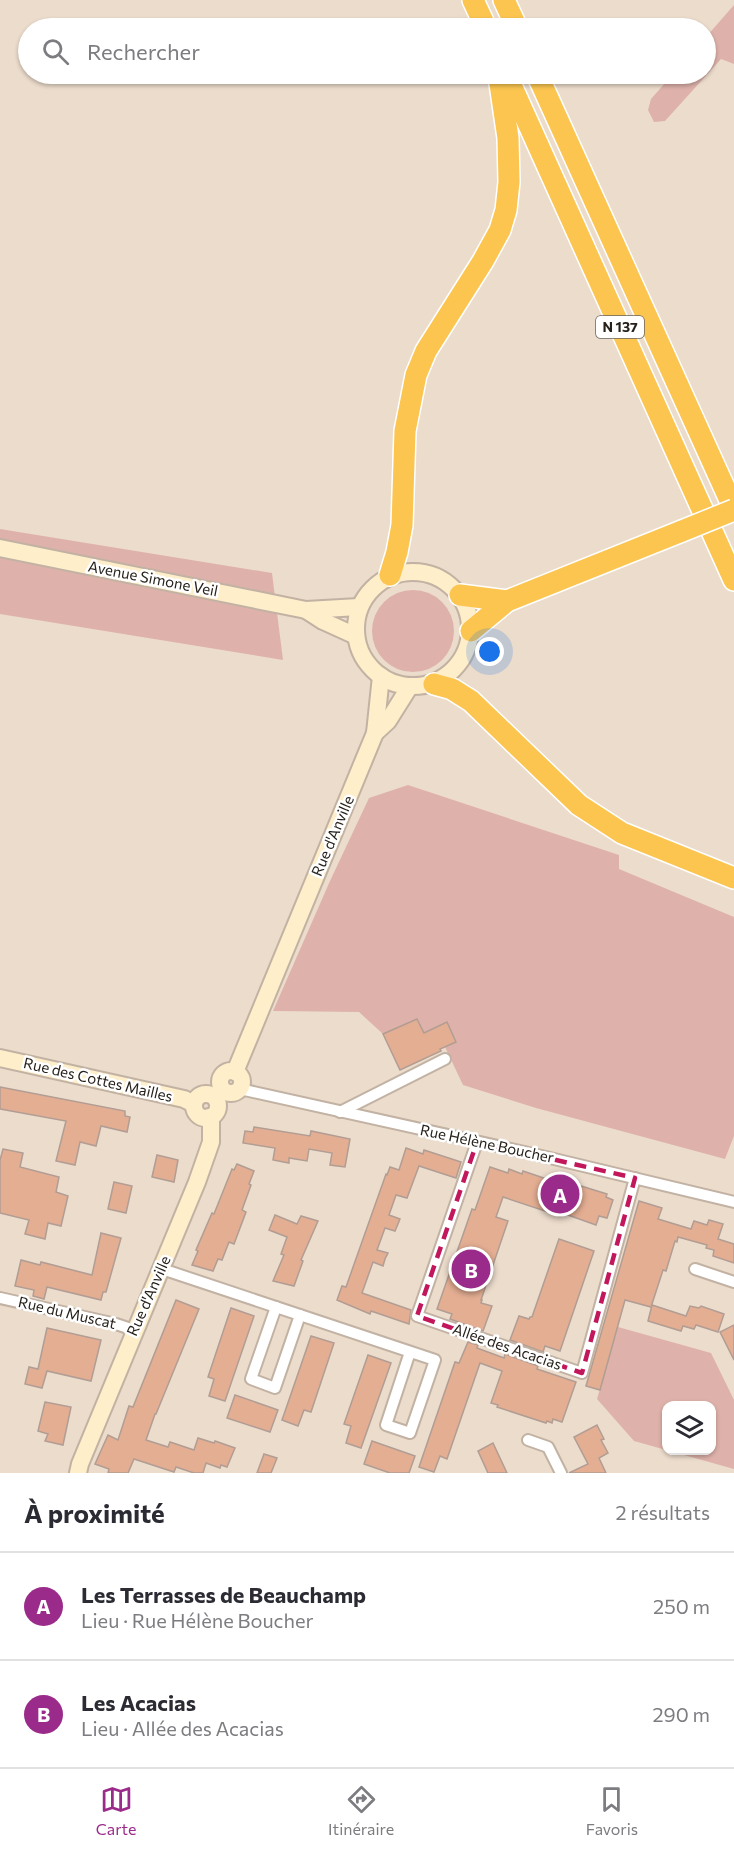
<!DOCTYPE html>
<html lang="fr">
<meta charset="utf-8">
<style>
body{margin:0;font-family:Commissioner,sans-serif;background:#f7f7f7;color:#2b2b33}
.controls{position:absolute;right:18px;bottom:18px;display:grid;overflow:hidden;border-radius:12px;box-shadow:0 2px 4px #0004}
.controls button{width:54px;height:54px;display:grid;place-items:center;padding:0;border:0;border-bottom:2px solid #e1e1e2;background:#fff;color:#2b2b33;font:30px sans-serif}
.you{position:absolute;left:490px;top:652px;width:21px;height:21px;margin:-15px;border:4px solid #fff;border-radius:50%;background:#1a73e8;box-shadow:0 0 0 9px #1a73e833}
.badge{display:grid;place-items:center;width:39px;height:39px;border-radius:50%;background:#9b2b8a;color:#fff;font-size:20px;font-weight:700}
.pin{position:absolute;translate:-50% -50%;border:3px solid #fff;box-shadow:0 2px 6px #0006}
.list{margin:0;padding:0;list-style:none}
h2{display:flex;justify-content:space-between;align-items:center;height:78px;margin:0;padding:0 24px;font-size:26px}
h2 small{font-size:20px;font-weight:400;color:#7c7c81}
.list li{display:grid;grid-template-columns:39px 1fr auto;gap:18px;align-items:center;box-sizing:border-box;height:108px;padding:0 24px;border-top:2px solid #e1e1e2}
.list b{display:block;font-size:22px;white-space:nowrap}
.list p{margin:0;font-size:20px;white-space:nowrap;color:#7c7c81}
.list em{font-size:20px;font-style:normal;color:#7c7c81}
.icon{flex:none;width:33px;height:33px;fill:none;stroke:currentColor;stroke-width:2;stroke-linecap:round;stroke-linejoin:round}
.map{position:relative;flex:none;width:734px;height:1473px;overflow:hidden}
.search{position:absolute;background:#fff;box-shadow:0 2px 4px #0004;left:18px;right:18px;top:18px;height:66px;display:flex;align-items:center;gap:15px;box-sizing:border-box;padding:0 21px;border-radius:33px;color:#7c7c81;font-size:22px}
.sheet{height:294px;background:#fff}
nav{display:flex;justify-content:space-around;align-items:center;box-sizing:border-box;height:84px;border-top:2px solid #e1e1e2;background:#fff;font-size:16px;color:#7c7c81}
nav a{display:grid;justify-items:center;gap:3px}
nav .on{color:#9b2b8a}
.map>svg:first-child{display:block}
.green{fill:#deb2aa;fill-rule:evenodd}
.building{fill:#e4ae93;stroke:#b19d93;stroke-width:1.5}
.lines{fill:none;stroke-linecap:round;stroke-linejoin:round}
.street-casing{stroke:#c2b2a3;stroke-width:14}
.secondary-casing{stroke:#c2b2a3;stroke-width:20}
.highway-casing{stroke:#fff;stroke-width:24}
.street{stroke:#fff;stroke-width:10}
.secondary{stroke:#feeeca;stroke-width:16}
.highway{stroke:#fbc550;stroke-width:21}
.highway-bridge-casing{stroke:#fff;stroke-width:24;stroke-linecap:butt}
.highway-bridge{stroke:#fbc550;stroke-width:21}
.marked{fill:none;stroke:#c2185b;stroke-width:4.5;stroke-dasharray:12 8;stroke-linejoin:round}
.labels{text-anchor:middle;stroke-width:5;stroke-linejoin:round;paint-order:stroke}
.shield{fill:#fff;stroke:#68645f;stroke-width:1.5}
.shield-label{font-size:14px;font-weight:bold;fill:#27211b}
.street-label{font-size:15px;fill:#27211b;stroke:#fff}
</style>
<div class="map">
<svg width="734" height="1473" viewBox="0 0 734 1473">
<rect width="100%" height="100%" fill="#ecdccc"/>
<g class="green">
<path d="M734,5V64L721,59L665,121L654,122L648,110L651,99L673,74H706V37Z"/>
<path d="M0,529L272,573L283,660L0,614Z"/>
<circle cx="413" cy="631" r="41"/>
<path d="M408,785L619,855V869L734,917V1136L725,1159L536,1108L463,1085L445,1047L456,1042L447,1022L436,1028L425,1036L417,1019L383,1034L359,1012L273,1011L330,881L369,798Z"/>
<path d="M618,1327L711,1353L734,1400V1469L634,1441L597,1399ZM666,1406H712V1450H666Z"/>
</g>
<g class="building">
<path d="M417,1019L424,1033L447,1022L456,1042L440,1049L441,1051L400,1070L383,1034Z"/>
<path d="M0,1087L125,1111V1116L130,1117L127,1132L101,1126L96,1146L80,1142L75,1165L56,1161L66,1121L0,1109Z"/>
<path d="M254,1127L310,1136L311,1131L350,1139L345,1167L330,1165L332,1153L309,1149L307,1161L289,1158V1163L273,1160L275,1148L243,1143L245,1131L253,1132Z"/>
<path d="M406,1148L423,1154L424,1150L461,1162L456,1178L419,1166L407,1198L396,1195L389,1215L400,1219L395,1231L385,1228L377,1250L388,1253L385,1259L383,1266L373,1262L362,1293L411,1310L409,1324L371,1311L370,1314L337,1300L342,1286L346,1287L386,1174L387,1175L390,1167L399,1170Z"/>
<path d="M3,1149L23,1153L20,1167L59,1177L56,1192L68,1196L61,1226L48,1223L45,1239L25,1234L29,1220L0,1213V1160Z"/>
<path d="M157,1155L178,1160L174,1182L152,1177Z"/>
<path d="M237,1164L254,1171L249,1184L251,1185L242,1210L246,1212L234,1244L229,1242L222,1260L218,1259L213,1271L192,1265L198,1251L196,1250L212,1213L214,1214L232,1169L234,1170Z"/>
<path d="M490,1167L508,1173L509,1169L522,1174L523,1171L579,1190L581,1186L607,1194L606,1197L613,1200L607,1218L599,1216L596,1225L568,1215L560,1213V1216L503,1197L496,1217L508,1221L481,1300H482L481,1303L492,1306L483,1331L450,1319L452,1314L437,1309L472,1209L475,1210Z"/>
<path d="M114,1182L132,1186L126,1213L108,1209Z"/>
<path d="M639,1201L662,1208L658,1219L691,1229L694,1221L707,1225L709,1220L723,1224L718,1239L734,1244V1263L713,1256L714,1250L706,1248L707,1245L678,1237L677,1242L675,1241L666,1271L663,1270L651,1307L625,1300L600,1390L586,1386Z"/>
<path d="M275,1215L297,1224L301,1216L318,1221L301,1260L303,1261L294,1286L273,1281L284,1255L281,1254L287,1237L269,1230Z"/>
<path d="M101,1233L121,1238L106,1292H103L101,1300L47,1287L44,1299L33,1296L34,1290L15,1286L21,1260L40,1265L41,1262L92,1275Z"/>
<path d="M559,1239L594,1251L560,1351L545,1346L543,1352L510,1340L519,1316L529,1319L530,1317H532Z"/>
<path d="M176,1300L199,1309L156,1414H155L146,1440L168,1447L170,1442L194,1450L198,1438L214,1443L215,1441L235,1448L227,1467L221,1465L220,1468L206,1463L203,1473H194L176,1467L174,1472L134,1459L128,1473H108L109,1469L95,1464L108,1435L118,1440L129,1406L133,1407Z"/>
<path d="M652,1305L686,1316L690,1306L699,1308L701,1306L724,1314L718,1332L696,1325L694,1329L683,1326L681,1331L648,1321Z"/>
<path d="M231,1308L254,1316L225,1401L209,1396L214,1379L208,1377Z"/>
<path d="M734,1325V1360L720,1332Z"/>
<path d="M47,1328L101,1340L91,1381L47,1371L42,1388L25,1384L29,1367L38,1369Z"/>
<path d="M311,1336L334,1343L311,1412L304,1410L298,1426L282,1420Z"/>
<path d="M468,1342L478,1345L477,1348L504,1358L505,1354L538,1366L537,1369L576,1382L562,1422L553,1419L552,1423L547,1421L546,1423L497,1407L498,1405L491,1403L502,1371L480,1363L447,1459L440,1456L434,1472L419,1467L455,1362L459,1363Z"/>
<path d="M368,1355L391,1363L361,1448L346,1443L351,1426L344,1424Z"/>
<path d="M235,1395L278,1410L270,1432L227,1418Z"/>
<path d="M45,1402L71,1407L63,1445L45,1441L48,1434L38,1431Z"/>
<path d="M597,1425L604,1439L601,1440L608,1453L599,1458L606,1473H569L588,1464L574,1437Z"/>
<path d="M372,1441L415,1456L409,1473H390L364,1464Z"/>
<path d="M493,1443L507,1473H488L478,1451Z"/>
<path d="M264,1454L277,1458L271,1473H257Z"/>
</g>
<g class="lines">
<defs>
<g id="street">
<path d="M240,1089L529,1153L734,1202"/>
<path d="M340,1112L445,1059"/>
<path d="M477,1142L417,1316L582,1373L635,1178"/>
<path d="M162,1269L435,1360L410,1433L386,1425L410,1352"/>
<path d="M695,1269L734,1282"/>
<path d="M0,1298L116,1324L134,1330"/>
<path d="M276,1307L251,1379L275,1388L300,1315"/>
<path d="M528,1440L548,1447L561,1473"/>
</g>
<g id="secondary">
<path d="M0,548L306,610L359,607"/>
<circle cx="413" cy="629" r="57"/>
<path d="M306,610L323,621L356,636"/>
<path d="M375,733L388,721L410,686"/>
<path d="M0,1058L184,1099L194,1104"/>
<circle cx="231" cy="1082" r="11"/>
<path d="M235,1072L375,733L381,676"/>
<circle cx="206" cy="1106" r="12"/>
<path d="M78,1473L80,1464L197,1182L211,1142V1122L209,1117"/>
</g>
<g id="highway">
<path d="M473,0L486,28"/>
<path d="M504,0L517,28"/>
<path d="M506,74L734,580"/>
<path d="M537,74L734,509"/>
<path d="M390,575L397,552L402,525L405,431L416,375L426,351L483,261L500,230L506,210L509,182L508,138L499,77"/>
<path d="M460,595L507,601"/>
<path d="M471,631L507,601L682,531"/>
<path d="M434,684L452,689L471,701L579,805L622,833L734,878"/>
</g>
</defs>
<use href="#street" class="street-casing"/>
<use href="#secondary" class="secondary-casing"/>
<use href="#highway" class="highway-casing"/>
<use href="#street" class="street"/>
<use href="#secondary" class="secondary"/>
<use href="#highway" class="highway"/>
<defs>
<path id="highway-bridge" d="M682,531L734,510"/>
</defs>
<use href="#highway-bridge" class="highway-bridge-casing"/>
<use href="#highway-bridge" class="highway-bridge"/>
</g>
<path class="marked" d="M477,1142L635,1178L582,1373L417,1316Z"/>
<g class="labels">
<rect class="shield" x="596" y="316" width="48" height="22" rx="4.5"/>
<g class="shield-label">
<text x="620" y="332">N 137</text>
</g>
<g class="street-label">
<text transform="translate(153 579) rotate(11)" y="5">Avenue Simone Veil</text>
<text transform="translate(333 836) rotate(-67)" y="5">Rue d'Anville</text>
<text transform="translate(98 1080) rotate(13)" y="5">Rue des Cottes Mailles</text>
<text transform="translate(487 1144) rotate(12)" y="5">Rue Hélène Boucher</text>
<text transform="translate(149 1296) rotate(-66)" y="5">Rue d'Anville</text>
<text transform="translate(67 1313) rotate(13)" y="5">Rue du Muscat</text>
<text transform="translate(507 1347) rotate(19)" y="5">Allée des Acacias</text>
</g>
</g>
</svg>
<div class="controls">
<button><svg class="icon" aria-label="layers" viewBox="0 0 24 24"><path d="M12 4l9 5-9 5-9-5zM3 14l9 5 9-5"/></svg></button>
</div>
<div class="you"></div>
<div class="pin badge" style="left:560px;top:1194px">A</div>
<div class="pin badge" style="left:471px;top:1269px">B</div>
<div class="search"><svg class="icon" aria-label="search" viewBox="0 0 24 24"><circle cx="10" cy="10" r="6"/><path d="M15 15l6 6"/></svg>Rechercher</div>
</div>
<section class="sheet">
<h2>À proximité<small>2 résultats</small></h2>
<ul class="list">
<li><span class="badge">A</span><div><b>Les Terrasses de Beauchamp</b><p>Lieu · Rue Hélène Boucher</p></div><em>250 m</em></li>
<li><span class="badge">B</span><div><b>Les Acacias</b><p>Lieu · Allée des Acacias</p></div><em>290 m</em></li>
</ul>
</section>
<nav>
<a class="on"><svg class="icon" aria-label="map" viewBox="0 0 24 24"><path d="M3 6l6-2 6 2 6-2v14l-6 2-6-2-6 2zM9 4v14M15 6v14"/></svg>Carte</a>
<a><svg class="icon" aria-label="directions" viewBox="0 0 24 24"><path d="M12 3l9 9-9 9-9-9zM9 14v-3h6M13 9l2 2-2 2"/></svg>Itinéraire</a>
<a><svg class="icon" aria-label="saved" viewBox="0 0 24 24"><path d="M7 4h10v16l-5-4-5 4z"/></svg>Favoris</a>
</nav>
